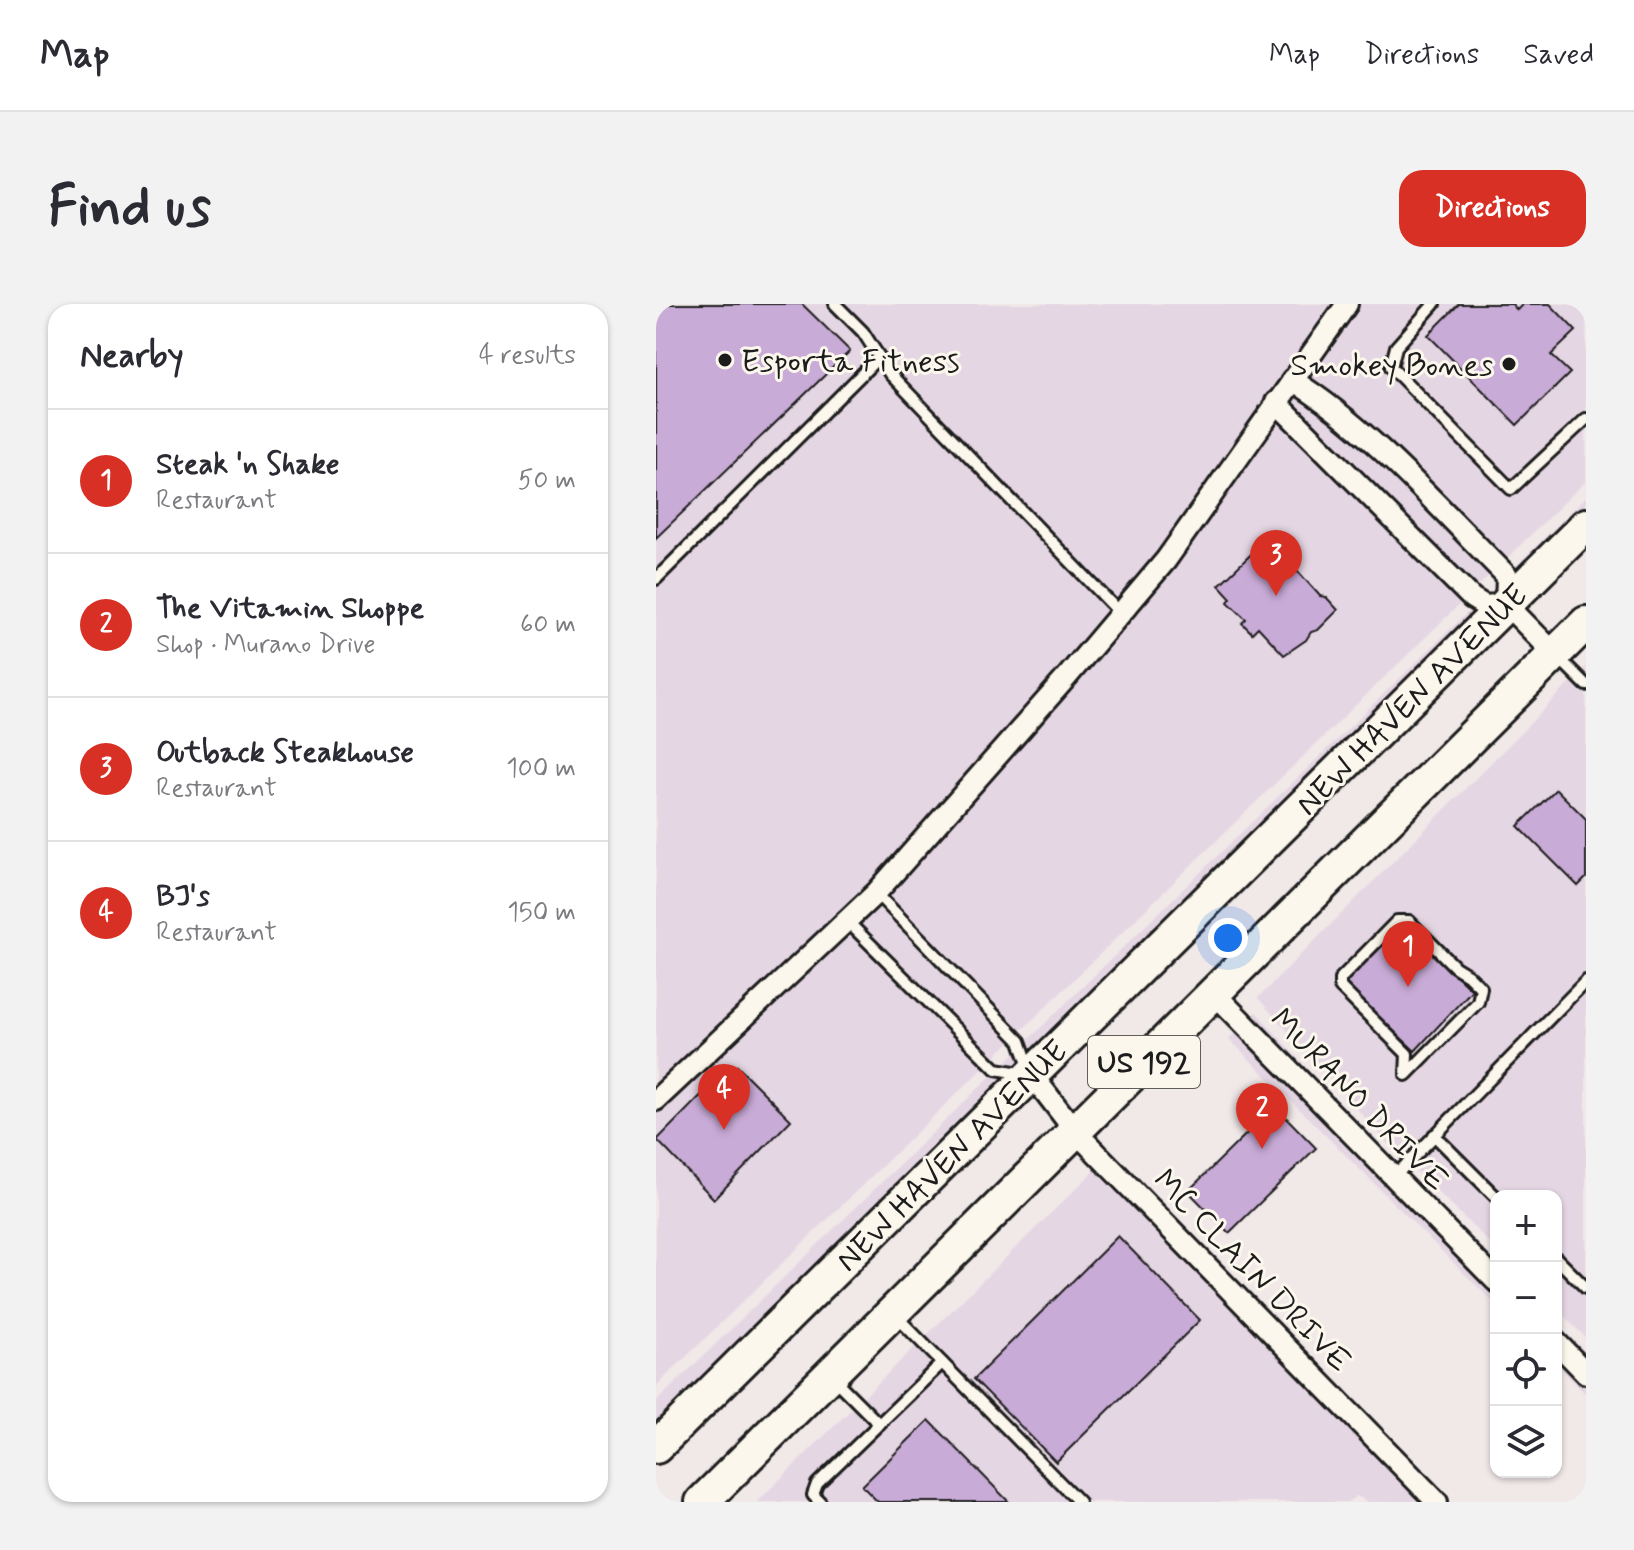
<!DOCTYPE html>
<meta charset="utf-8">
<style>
body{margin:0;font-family:Mynerve,sans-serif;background:#f2f2f3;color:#2b2b33}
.controls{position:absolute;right:24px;bottom:24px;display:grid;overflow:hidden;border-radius:16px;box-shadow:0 2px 6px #0004}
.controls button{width:72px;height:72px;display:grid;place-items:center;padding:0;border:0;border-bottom:2px solid #e1e1e2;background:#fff;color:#2b2b33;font:40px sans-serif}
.you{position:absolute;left:572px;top:634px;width:28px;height:28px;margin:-20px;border:6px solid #fff;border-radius:50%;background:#1a73e8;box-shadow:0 0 0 12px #1a73e833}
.badge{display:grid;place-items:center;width:52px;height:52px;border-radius:50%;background:#d93025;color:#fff;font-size:26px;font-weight:700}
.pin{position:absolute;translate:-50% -66px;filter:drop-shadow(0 2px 4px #0008)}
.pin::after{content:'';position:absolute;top:42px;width:28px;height:24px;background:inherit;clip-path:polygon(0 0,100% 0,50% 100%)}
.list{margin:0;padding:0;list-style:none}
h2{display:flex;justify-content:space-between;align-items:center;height:104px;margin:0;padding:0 32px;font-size:34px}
h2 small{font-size:26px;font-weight:400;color:#7c7c81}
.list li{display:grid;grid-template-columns:52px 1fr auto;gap:24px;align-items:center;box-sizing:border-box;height:144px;padding:0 32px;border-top:2px solid #e1e1e2}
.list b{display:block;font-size:30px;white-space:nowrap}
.list p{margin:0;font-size:26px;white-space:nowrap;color:#7c7c81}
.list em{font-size:26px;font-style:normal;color:#7c7c81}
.icon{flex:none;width:44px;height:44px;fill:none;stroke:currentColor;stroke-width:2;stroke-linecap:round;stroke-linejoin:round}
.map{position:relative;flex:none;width:930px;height:1198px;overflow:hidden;border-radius:24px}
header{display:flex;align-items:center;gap:48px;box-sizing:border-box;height:112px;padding:0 40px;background:#fff;border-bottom:2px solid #e1e1e2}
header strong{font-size:38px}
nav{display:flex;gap:44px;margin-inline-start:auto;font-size:28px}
.intro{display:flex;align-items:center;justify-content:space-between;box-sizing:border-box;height:192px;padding:0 48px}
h1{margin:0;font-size:56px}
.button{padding:20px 36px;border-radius:24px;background:#d93025;color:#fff;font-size:28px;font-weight:700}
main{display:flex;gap:48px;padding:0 48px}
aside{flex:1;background:#fff;border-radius:24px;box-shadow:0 2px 6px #0004}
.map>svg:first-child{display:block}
.built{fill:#e5d6e3}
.building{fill:#c9abd7;stroke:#1c1c1c;stroke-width:2}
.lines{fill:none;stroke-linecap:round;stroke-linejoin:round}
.service-casing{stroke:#1c1c1c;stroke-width:16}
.minor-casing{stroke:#1c1c1c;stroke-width:26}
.primary-casing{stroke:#1c1c1c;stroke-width:38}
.service{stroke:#fbf7ec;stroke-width:10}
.minor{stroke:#fbf7ec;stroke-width:20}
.primary{stroke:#fbf7ec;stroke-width:32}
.poi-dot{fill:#1c1c1c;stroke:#fbf7ec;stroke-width:3}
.labels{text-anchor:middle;stroke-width:6;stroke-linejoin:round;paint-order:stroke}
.shield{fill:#fbf7ec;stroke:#5f5e5a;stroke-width:2}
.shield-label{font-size:30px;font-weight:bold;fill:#1c1c1c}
.poi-label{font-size:32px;fill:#1c1c1c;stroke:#fbf7ec;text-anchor:start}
.street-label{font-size:32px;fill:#1c1c1c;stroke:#fbf7ec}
</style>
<header>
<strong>Map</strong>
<nav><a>Map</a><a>Directions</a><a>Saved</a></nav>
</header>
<div class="intro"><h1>Find us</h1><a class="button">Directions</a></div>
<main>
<aside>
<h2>Nearby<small>4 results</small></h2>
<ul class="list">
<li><span class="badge">1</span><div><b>Steak 'n Shake</b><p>Restaurant</p></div><em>50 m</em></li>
<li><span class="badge">2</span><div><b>The Vitamin Shoppe</b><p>Shop · Murano Drive</p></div><em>60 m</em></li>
<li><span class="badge">3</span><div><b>Outback Steakhouse</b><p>Restaurant</p></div><em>100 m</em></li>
<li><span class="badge">4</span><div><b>BJ's</b><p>Restaurant</p></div><em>150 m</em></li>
</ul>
</aside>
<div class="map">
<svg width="930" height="1198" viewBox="0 0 930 1198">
<rect width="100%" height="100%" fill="#f1e8e8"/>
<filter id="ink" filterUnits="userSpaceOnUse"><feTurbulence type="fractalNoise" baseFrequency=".0125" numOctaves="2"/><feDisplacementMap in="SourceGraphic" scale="16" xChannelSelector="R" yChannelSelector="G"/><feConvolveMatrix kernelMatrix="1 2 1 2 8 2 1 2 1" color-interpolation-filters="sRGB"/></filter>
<g filter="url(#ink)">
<g class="built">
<path d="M0,0H930V177L0,1082Z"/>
<path d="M930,193V202L862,269L859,263Z"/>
<path d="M813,307L820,311L0,1118V1098Z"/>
<path d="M930,363V1034L900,1004V892H840V945L729,836L602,694Z"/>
<path d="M600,708L722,843L840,960V1001L573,735Z"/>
<path d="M441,864L765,1190L757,1198H712L701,1192L691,1198H101Z"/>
<path d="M900,1019L930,1048V1090L900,1060Z"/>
</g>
<g class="building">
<path d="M0,0H146L194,47L0,234Z"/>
<path d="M803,0H856L861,6L867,0H894L920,27L895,51L914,69L861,121L772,31Z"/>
<path d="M612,234L664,292L670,293L682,306L662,326L655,328L650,336L628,351L602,323L596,329L586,319L590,315L572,298L575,294L563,281Z"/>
<path d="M900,485L930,515V574L922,582L862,522Z"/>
<path d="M747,621L816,686L759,747L688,680Z"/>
<path d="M81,762L135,816L58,895L1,836L70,766L75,768Z"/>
<path d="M619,802L660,844L573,929L532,887Z"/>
<path d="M462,932L544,1016L400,1158L318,1075Z"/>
<path d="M273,1116L353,1198H222L206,1182Z"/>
</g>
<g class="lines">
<defs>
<g id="service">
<path d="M179,0L207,28L234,70L465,310"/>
<path d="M778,0L740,43L735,63L855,185L930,115"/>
<path d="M0,275L223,53"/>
<path d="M900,351L930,381"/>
<path d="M191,617L340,765L376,771L364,737L220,589"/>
<path d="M741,617H753L799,663L812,671L825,684L822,698L750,771L751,750L684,683V675Z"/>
<path d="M778,831L840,893"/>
<path d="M738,873L930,677"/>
<path d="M900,954L930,984"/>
<path d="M241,1013L423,1198"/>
<path d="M175,1072L223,1120L286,1059"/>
<path d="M164,1198L157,1191L161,1180L223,1120"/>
</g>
<g id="minor">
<path d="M636,76C714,124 786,207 851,272L850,300L899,350"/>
<path d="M620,98L816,294L829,302L850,300"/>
<path d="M558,689L840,977"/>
<path d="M376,771L419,827L781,1198"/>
<path d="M0,796L220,589L410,374L510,256L691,0"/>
<path d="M900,1038L930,1069"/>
</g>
<g id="primary">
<path d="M0,1143L930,221"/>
<path d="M46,1198L930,319"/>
</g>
</defs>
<use href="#service" class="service-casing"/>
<use href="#minor" class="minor-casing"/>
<use href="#primary" class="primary-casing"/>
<use href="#service" class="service"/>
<use href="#minor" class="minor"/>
<use href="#primary" class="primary"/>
</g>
</g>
<g class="poi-dot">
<circle cx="69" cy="56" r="8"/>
<circle cx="853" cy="60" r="8"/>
</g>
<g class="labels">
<rect class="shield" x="432" y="732" width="112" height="52" rx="6"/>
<g class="shield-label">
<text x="488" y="768">US 192</text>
</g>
<g class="poi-label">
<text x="85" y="67">Esporta Fitness</text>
<text x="837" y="71" text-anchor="end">Smokey Bones</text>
</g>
<g class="street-label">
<text transform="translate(755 395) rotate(-45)" y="11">NEW HAVEN AVENUE</text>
<text transform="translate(704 795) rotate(46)" y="11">MURANO DRIVE</text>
<text transform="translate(295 851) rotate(-45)" y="11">NEW HAVEN AVENUE</text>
<text transform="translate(597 966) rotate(46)" y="11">MC CLAIN DRIVE</text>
</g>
</g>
</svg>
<div class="controls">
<button>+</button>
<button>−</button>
<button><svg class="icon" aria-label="locate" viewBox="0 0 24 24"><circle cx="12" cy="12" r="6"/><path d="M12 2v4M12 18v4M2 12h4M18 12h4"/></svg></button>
<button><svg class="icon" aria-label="layers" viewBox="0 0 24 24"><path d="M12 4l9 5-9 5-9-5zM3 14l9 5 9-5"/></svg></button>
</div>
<div class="you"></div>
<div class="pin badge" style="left:752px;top:683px">1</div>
<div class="pin badge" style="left:606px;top:845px">2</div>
<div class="pin badge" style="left:620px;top:292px">3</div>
<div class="pin badge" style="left:68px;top:826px">4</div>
</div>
</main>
